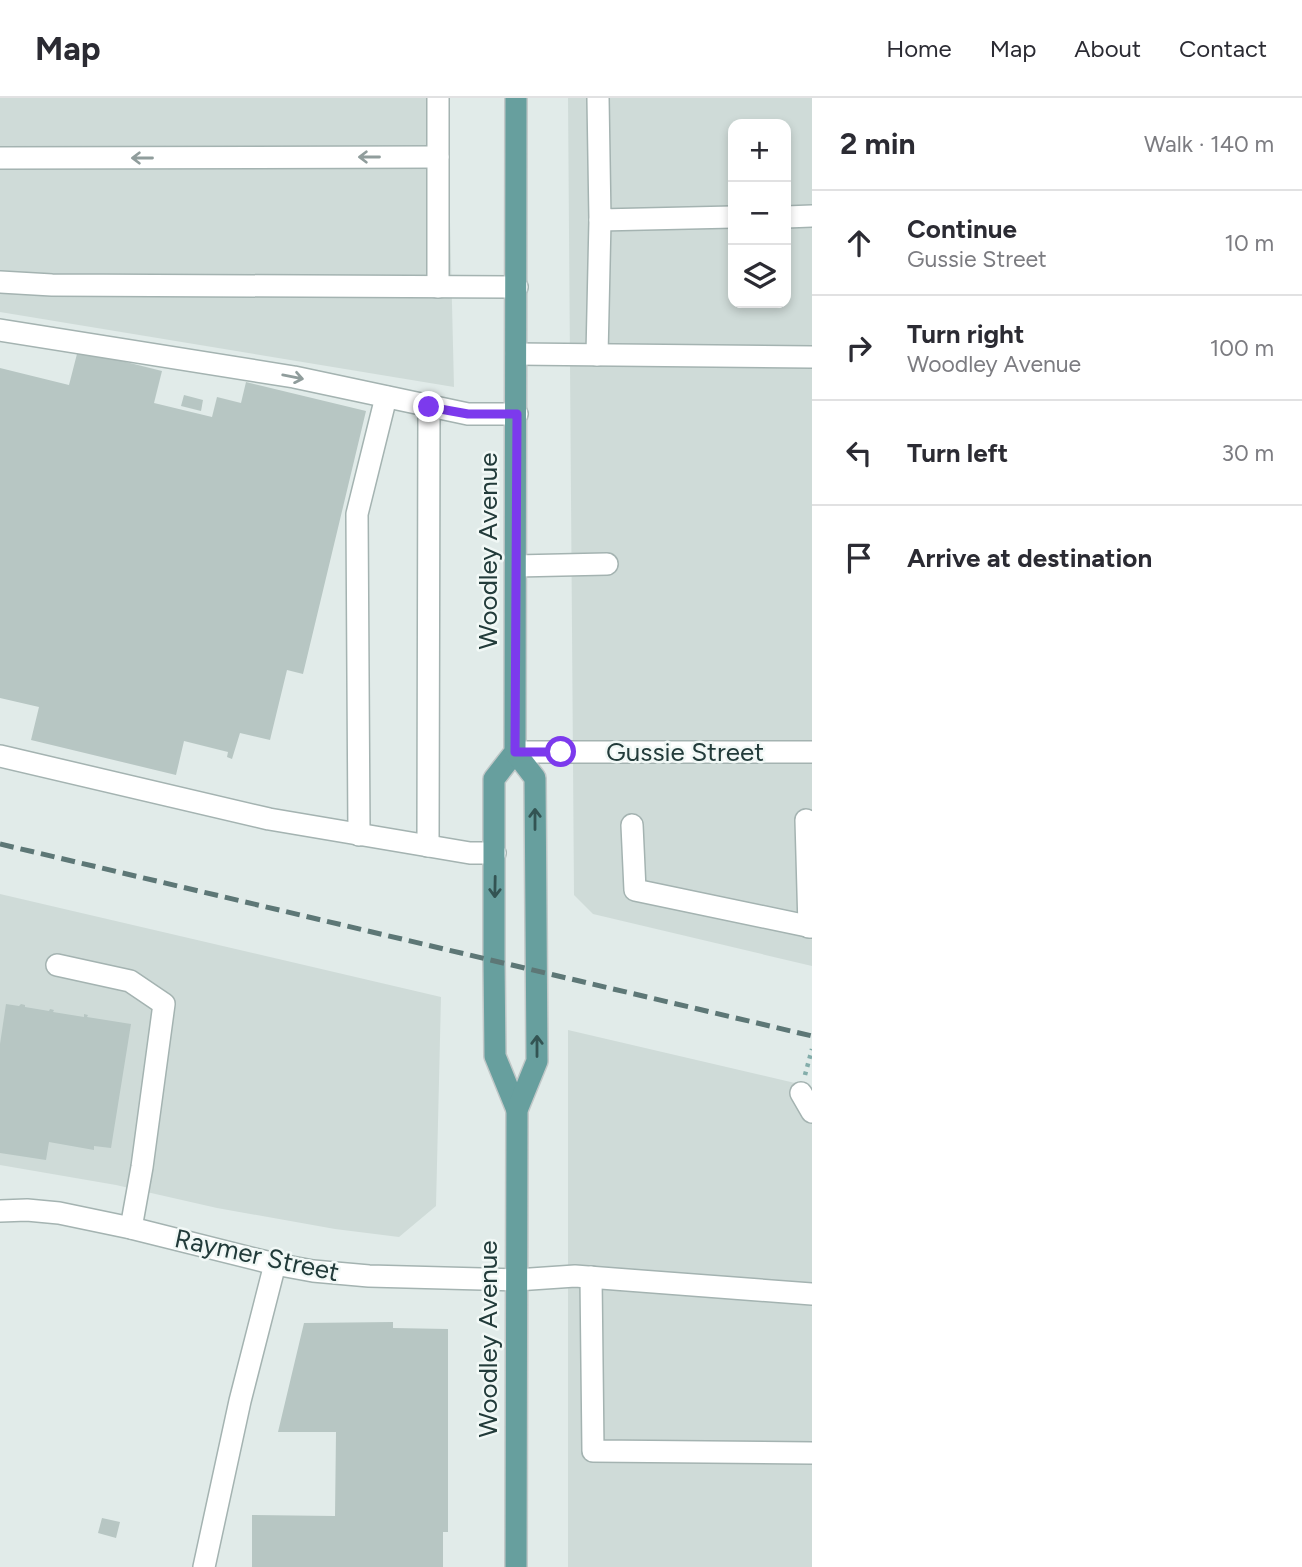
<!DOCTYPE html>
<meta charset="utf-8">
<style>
body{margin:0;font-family:Figtree,sans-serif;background:#f2f2f3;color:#2b2b33}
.controls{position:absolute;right:21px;top:21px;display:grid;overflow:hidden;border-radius:14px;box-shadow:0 4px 10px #0003}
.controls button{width:63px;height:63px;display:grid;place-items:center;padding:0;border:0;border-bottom:2px solid #e1e1e2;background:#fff;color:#2b2b33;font:35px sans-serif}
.stop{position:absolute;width:21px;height:21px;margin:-16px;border:5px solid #7c3aed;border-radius:50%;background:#fff}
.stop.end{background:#7c3aed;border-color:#fff;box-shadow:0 2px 7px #0008}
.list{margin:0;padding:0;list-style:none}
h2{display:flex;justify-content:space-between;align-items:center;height:91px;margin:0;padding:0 28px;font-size:30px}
h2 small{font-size:23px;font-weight:400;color:#7c7c81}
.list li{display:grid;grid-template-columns:46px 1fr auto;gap:21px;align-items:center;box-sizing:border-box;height:105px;padding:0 28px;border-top:2px solid #e1e1e2}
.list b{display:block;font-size:26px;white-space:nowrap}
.list p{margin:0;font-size:23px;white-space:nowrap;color:#7c7c81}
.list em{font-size:23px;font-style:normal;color:#7c7c81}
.icon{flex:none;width:38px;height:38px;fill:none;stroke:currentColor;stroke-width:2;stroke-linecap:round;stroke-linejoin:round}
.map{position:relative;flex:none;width:812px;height:1469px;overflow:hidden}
header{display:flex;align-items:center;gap:42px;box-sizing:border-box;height:98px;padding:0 35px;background:#fff;border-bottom:2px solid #e1e1e2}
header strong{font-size:33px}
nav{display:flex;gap:38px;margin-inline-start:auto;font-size:24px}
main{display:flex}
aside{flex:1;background:#fff}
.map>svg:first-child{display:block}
.built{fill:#cfdbd8;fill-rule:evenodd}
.building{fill:#b7c6c3}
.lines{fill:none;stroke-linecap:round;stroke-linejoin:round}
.minor-casing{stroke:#a4b3b1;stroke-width:24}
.major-casing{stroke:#c1c8c8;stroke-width:24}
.path{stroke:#83adaa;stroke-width:4.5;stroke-dasharray:3.5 5;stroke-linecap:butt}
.minor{stroke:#fff;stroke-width:21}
.major{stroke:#679f9e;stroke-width:21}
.rail{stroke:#5d7776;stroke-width:5;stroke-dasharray:14 7;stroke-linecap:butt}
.oneway{stroke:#909d9c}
.oneway2{stroke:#335453}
.route{stroke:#7c3aed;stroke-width:9}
.labels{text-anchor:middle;stroke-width:5;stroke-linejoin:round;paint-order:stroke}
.street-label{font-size:26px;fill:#223b3a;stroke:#f1f8f6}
</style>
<header>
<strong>Map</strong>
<nav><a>Home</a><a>Map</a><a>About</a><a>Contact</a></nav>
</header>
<main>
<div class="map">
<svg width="812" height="1469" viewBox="0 0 812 1469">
<rect width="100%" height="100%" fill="#e1ebe9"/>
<g class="built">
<path d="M0,0H447L454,289L0,214Z"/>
<path d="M568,0H812V868L593,816L574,797ZM733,26H786V205H733Z"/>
<path d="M0,796L441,899L436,1108L399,1139L335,1131L217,1110L116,1087L0,1067Z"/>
<path d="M568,932L812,989V1469H568Z"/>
</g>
<g class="building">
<path d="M78,252L162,273L154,305L212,319L217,299L241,305L246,284L366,313L303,576L287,572L270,642L240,635L232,661L227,659L228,654L184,643L176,677L31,642L39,609L0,600V270L69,287Z"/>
<path d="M184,297L203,302L201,313L181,308Z"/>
<path d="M6,906L19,908L21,906L25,907V909L49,913L50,911L54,912L53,914L84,919V916L88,917L87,919L131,926L111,1050L94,1048V1052L49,1044L46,1062L0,1055V946Z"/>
<path d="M393,1224V1230L448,1231V1434H443V1469H252V1417L335,1418L336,1334H278L304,1225Z"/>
<path d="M102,1420L120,1424L116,1440L98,1435Z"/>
</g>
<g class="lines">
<defs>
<g id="minor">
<path d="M438,0V189"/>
<path d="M598,0L600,122L733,119"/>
<path d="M0,60L438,59"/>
<path d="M786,119L812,118"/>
<path d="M0,184L52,187L517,189"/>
<path d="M0,232L294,279L468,316H517"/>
<path d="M516,256L812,259"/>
<path d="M597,257L600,122"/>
<path d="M516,468L607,466"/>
<path d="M515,654H812"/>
<path d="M0,658L269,721L470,755H495"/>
<path d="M806,722L809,829"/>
<path d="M632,727L635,792L812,829"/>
<path d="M359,737L357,416L386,299"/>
<path d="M428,748L429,309"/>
<path d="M57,867L130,883L164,906L142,1069L131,1130"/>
<path d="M801,995L812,1014"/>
<path d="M0,1113L27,1112L59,1115L131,1130L275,1166L313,1173L369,1178L516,1182L575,1178L812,1196"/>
<path d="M591,1179L593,1353L812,1355"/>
<path d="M204,1469L240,1303L275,1166"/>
</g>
<g id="major">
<path d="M516,0L515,654L494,681V863L495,958L517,1012"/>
<path d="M515,654L535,680L537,963L517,1012L516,1469"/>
</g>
</defs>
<use href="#minor" class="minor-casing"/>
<use href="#major" class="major-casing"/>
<path class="path" d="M805,977L812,951"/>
<use href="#minor" class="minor"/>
<use href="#major" class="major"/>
<path class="rail" d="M0,746L812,938"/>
</g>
<defs><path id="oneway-shaft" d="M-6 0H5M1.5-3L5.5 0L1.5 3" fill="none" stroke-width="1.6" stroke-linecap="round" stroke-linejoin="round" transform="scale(1.75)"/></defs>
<g class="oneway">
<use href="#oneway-shaft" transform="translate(369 59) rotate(180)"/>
<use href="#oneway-shaft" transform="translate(142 60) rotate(180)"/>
<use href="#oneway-shaft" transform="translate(293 279) rotate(11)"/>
</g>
<g class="oneway2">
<use href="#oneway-shaft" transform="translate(535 721) rotate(-90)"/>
<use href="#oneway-shaft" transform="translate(495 789) rotate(91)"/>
<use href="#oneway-shaft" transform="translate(537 948) rotate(-90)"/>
</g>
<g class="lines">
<path class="route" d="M429,309L468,316H517L515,654H561"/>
</g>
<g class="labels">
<g class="street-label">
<text transform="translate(488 453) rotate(-90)" y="9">Woodley Avenue</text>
<text x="685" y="663">Gussie Street</text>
<text transform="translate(257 1157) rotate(12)" y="9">Raymer Street</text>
<text transform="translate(488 1241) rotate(-90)" y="9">Woodley Avenue</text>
</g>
</g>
</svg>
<div class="controls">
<button>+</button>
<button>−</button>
<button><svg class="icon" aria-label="layers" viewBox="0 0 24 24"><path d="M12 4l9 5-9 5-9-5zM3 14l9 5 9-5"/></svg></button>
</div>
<div class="stop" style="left:561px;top:654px"></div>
<div class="stop end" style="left:429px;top:309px"></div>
</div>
<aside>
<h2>2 min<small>Walk · 140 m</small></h2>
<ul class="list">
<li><svg class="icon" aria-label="ahead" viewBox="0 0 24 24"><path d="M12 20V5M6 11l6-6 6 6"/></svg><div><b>Continue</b><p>Gussie Street</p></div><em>10 m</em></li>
<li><svg class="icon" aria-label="right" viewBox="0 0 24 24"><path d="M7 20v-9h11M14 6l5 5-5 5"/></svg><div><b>Turn right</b><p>Woodley Avenue</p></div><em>100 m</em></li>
<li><svg class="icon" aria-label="left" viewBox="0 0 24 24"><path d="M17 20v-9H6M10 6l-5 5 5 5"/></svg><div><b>Turn left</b></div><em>30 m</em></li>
<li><svg class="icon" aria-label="arrive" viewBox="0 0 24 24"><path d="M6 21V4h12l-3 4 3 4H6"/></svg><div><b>Arrive at destination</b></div></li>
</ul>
</aside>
</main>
